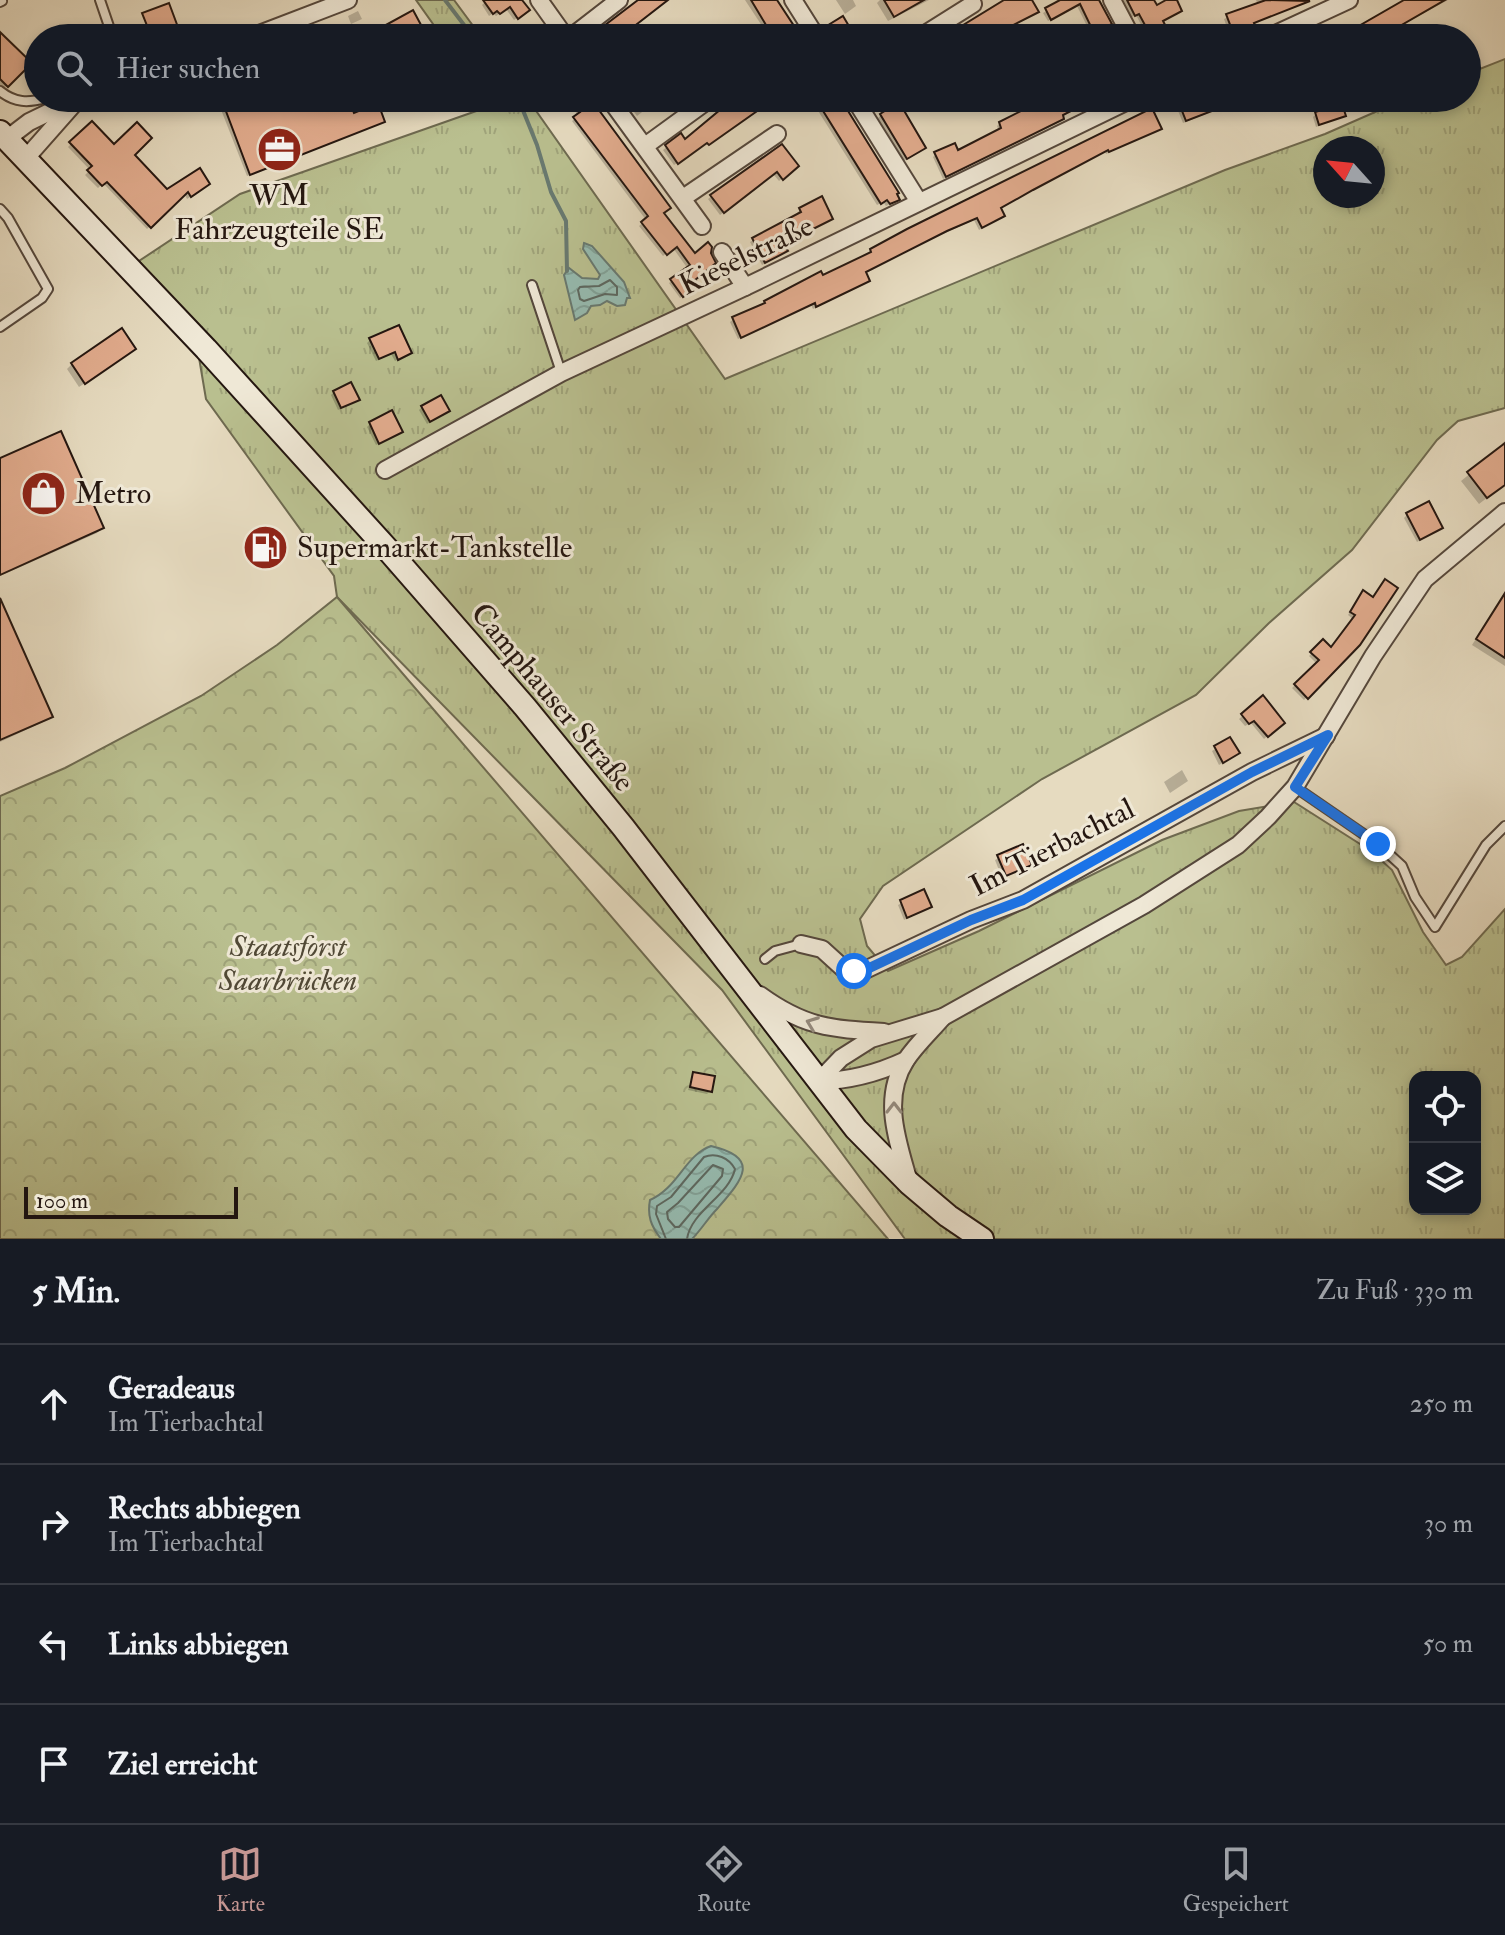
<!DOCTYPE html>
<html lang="de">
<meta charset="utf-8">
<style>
body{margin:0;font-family:"IM FELL Double Pica",serif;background:#242831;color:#f1f3f6}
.controls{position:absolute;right:24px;bottom:24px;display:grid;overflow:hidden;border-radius:16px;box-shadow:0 4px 12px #0003}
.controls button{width:72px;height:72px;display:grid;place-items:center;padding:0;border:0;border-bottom:2px solid #363941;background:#171b24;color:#f1f3f6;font:40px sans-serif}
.compass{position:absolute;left:1313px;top:136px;width:72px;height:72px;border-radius:50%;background:#171b24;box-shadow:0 4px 12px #0003;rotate:297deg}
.scale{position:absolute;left:24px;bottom:20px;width:214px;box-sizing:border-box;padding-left:8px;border:4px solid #241610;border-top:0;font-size:22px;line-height:28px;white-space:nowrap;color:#241610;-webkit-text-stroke:6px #efe8d6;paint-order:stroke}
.stop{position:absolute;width:24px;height:24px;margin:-18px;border:6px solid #1a73e8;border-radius:50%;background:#fff}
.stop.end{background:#1a73e8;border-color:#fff;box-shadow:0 2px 8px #0008}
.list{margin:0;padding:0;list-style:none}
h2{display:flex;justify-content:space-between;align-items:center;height:104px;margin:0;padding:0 32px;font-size:34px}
h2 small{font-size:26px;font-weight:400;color:#9ea1a6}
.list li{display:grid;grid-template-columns:52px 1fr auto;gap:24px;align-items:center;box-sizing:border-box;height:120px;padding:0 32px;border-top:2px solid #363941}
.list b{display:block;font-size:30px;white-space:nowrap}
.list p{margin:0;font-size:26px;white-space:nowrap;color:#9ea1a6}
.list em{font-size:26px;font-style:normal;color:#9ea1a6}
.icon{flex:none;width:44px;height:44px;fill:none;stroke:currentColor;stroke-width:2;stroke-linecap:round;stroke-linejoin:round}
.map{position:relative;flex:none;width:1505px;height:1239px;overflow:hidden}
.search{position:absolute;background:#171b24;box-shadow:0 4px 12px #0003;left:24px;right:24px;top:24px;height:88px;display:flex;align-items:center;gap:20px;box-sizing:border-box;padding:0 28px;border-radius:44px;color:#9ea1a6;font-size:30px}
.sheet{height:584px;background:#171b24}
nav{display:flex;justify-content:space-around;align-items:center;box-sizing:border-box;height:112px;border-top:2px solid #363941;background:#171b24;font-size:22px;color:#9ea1a6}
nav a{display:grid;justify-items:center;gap:4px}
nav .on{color:#c59692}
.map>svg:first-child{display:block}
.grass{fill:url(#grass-tufts);stroke:#6e6a50;stroke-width:2;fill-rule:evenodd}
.forest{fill:url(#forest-crowns);stroke:#6e6a50;stroke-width:2}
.water{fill:url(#water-waves);stroke:#687970;stroke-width:2}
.shadow{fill:#0003}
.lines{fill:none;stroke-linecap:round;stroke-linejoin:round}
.shore{stroke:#5d6860;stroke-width:2}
.stream{stroke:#687970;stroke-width:4}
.building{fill:#e2ac8e;stroke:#241610;stroke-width:2}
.lane-casing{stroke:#54473c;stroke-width:12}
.street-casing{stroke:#54473c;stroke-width:20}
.secondary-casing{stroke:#241610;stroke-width:26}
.lane{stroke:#efe8d6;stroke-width:8}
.street{stroke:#efe8d6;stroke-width:16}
.secondary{stroke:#efe8d6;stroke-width:22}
.oneway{stroke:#948a7d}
.route{stroke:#1a73e8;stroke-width:10}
.labels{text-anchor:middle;stroke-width:6;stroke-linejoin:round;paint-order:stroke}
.poi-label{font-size:30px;fill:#241610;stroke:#efe8d6;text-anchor:start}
.street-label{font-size:30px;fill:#241610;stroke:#efe8d6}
.park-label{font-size:30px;font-style:italic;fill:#514936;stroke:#efe8d6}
</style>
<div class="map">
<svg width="1505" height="1239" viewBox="0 0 1505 1239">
<defs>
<pattern id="grass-tufts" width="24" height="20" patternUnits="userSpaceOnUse" patternTransform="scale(2)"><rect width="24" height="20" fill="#b9bf8f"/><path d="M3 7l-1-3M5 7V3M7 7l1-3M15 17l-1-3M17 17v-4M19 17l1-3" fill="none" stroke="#9fa37a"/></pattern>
<pattern id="forest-crowns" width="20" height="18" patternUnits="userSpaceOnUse" patternTransform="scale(2)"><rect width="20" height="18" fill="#b9bf8f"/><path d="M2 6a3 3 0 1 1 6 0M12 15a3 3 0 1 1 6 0" fill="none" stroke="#9fa37a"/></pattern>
<pattern id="water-waves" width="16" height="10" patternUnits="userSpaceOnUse" patternTransform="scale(2)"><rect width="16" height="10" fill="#96bbb0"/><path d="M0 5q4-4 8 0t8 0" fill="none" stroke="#81a096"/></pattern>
</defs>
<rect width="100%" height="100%" fill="#e6dbc0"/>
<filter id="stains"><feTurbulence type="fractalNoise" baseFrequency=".0025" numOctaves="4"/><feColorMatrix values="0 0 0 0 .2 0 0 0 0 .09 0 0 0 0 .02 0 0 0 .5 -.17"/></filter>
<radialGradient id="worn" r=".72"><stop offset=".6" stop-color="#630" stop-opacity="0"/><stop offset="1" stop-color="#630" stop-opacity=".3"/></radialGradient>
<g class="grass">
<path d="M416,0H454L482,38H443Z"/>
<path d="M1505,59V408L1458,421L1437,440L1352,550L1269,623L1196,695L1042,779L883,886L860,919L867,946L888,971L979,931L1162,840L1239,811L1294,802L1371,851L1392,870L1423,932L1446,965L1462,957L1505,909V1239H905L722,990L337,597L334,576L206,399L194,328L139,261L240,194L482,109L481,98H527L725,379L1225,170L1325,134L1407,98H1467V74ZM1325,148H1373V196H1325ZM1415,1077H1475V1209H1415Z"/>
</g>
<path class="forest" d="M337,597L888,1239H0V796L65,768L201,696L277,645Z"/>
<g class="water">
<path d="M584,243L592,246L624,282L630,298H627L625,305L617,306L607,301L600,305L591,306L587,313L575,320L564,275L569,268L582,278L598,279L600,275L583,249Z"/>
<path d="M711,1146C763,1158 741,1181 717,1209C708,1218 701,1230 692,1239H661C651,1226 647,1216 650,1200C678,1188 685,1155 711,1146Z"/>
</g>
<g class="shadow">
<path d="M484,0H518L524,13L514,20L506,9L496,16L493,13L489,16L482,5L485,2Z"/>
<path d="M745,0H776L798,38H750L764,29Z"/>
<path d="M836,0H853L856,6L845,14Z"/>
<path d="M880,0H929L888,21L877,3Z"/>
<path d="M1065,0H1092L1107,26L1091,34L1077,6L1048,21L1043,13Z"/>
<path d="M1123,0H1152L1169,38H1148L1136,15L1132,17Z"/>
<path d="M1256,0H1292L1294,6L1253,24L1250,29L1230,36L1224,19L1258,5Z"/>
<path d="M1411,0H1448L1387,33L1390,38H1342Z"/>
<path d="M358,11L362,19L351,24L348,16Z"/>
<path d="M533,24L543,38H515V37Z"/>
<path d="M385,28L427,38H384L381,32Z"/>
<path d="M827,29L854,38H827L824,32Z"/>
<path d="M710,31L715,38H701L706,33Z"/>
<path d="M0,35L29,63L1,91L0,89Z"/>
<path d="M346,98L353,115L383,122L247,176L218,102L223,98Z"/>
<path d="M403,98H429L430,100L411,112Z"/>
<path d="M564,98H587L662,213L695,255L694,288L680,298L669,283L688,269L673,248L663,256L639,226L646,220L572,121L579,116Z"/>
<path d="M624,98H660L637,116Z"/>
<path d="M734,98H750L754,112L674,165L663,150L681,136L684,142Z"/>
<path d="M810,98H837L894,202L886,206L883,202L877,205Z"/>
<path d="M1042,98H1105L1093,105L1091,101L1061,116L1059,121L943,179L933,157L936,154L957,153L999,131L997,126L1000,123L1029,109L1027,106L1030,103Z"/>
<path d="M1176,98H1247L1248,101L1223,112L1221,108L1183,123L1174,101Z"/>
<path d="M1151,111L1156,131L1106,154L1105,151L1027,192L999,209L1000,218L979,230L974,220L902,252L864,273L868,281L865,284L813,309L811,305L738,339L730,322L734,319L822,278Z"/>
<path d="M1316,114L1344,115L1316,127L1313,117Z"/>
<path d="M881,115L921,151L904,161L878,118Z"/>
<path d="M92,123L114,146L132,155L167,192L205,187L187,199L184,193L147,229L103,183L98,188L85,175L90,170L68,147Z"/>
<path d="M781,147L797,166L779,181L773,174L720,215L708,199Z"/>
<path d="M800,210L831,219L795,238L782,254L762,265L750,242L799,216L797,213Z"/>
<path d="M370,340L410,353L395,361L391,354L376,361L367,343Z"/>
<path d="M128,354L79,387L67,369L72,364Z"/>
<path d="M334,392L354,402L338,410L331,395Z"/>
<path d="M422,407L444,414L427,424L419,410Z"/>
<path d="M370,424L398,435L376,445L367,427Z"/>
<path d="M1505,441V484L1479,504L1461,481L1503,447L1502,444Z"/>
<path d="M0,460L102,528L97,533L0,576Z"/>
<path d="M1407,515L1441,528L1417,542L1404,518Z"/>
<path d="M1505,593V666L1472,645Z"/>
<path d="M1360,596L1358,644L1304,700L1292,688L1317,664L1309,656L1323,642L1331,649L1353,619L1348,615Z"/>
<path d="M0,603L50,716L45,721L0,742Z"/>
<path d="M1263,698L1282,723L1264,739L1251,723L1245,726L1239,719Z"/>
<path d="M1230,740L1234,756L1219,765L1212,751Z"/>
<path d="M1182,770L1188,781L1170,793L1164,782Z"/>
<path d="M1021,847L1029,865L1002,878L995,860Z"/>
<path d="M923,892L930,907L904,920L898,905Z"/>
<path d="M694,1074L710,1091L707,1094L688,1090Z"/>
</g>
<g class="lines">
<g class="shore">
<path d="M610,280L617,287V295L605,294L584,301L580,299L578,290L580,287L599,286Z"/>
<path d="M713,1165L723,1169L722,1176L679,1227H675L668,1219L667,1212L678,1203Z"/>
<path d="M666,1239L656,1214L657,1206L671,1197L704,1157C716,1152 729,1158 735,1169C729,1196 691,1211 687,1239"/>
</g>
<g class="stream">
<path d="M445,0L474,38"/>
<path d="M518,98L537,145L551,192L566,221L567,271"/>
</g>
</g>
<g class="building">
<path d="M483,0H522L530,10L518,19L510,7L500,14L497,11L493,14Z"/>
<path d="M638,0H668L619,38H588Z"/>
<path d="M751,0H777L798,32L788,38H745L766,25Z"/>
<path d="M884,0H924L894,17Z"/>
<path d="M1004,0H1032L1039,12L988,38H942Z"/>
<path d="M1060,0H1099L1112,24L1094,33L1080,4L1051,20L1045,8Z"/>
<path d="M1127,0H1154L1157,5L1166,0H1177L1182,11L1163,21L1172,38H1152L1139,14L1135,16Z"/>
<path d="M1266,0L1310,1L1254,23L1256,27L1234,35L1226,14Z"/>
<path d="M1404,0H1445L1379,38H1338Z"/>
<path d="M169,3L182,38H152L142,13Z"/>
<path d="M413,10L428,38H390L384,26Z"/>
<path d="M843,16L856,38H832L825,27Z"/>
<path d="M0,32L32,63L8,87L0,79Z"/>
<path d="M221,98H348L354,113L378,103L385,122L250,175Z"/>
<path d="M569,98H590L671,208L664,213L695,253L708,242L712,247L711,253L716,263L695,280L700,285L683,297L670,279L690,265L677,247L667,255L641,222L648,216L573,117L580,112Z"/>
<path d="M723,98H753L760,109L709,145L707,143L678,164L665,145L681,133L685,139L727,104Z"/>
<path d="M815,98H840L899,193L897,194L900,200L890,204L887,200L881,204Z"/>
<path d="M1037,98H1096L1063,115L1064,119L946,177L934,152L955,143L958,150L1001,128L999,122L1031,106L1029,102Z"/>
<path d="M1177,98H1243V99L1186,121Z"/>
<path d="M899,102L926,148L907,159L880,114Z"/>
<path d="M1342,104L1346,116L1319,125L1315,112Z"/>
<path d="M1152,108L1162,129L1109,152L1108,150L1033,190L1001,208L1005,216L982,228L977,218L947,231L866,272L870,281L816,307L815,303L741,338L732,317L765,303L764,301L821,271L823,275L871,252L870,249L907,229Z"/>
<path d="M92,121L114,144L137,122L152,138L135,155L167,189L200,168L210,184L191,197L188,192L151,228L107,182L102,186L87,170L92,166L69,142Z"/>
<path d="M782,144L799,166L783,180L777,172L724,213L710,195Z"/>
<path d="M822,196L833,219L797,237L799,241L786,248L788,251L765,263L752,238L801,212L799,208Z"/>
<path d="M399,325L412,353L398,360L395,352L379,359L369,338Z"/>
<path d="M122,328L136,349L85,384L71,363Z"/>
<path d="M351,382L360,400L341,408L333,391Z"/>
<path d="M441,395L450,411L430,422L421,406Z"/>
<path d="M392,410L403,432L379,444L369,422Z"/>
<path d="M61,431L104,528L0,575V458Z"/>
<path d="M1505,443V485L1487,498L1467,472Z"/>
<path d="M1429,501L1443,528L1420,540L1406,513Z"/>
<path d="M1385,579L1398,588L1360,645L1308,699L1294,684L1319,660L1310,652L1323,639L1331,647L1355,615L1350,612L1363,590L1373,597Z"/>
<path d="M1505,593V658L1476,639Z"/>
<path d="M0,598L53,717L0,740Z"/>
<path d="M1263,695L1285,723L1268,737L1254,721L1249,724L1241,714Z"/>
<path d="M1230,737L1240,753L1223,763L1214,746Z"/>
<path d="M1023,844L1032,865L1006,876L997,855Z"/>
<path d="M924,889L932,907L907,918L900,900Z"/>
<path d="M693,1072L715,1076L712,1092L690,1087Z"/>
</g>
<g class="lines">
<defs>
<g id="lane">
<path d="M100,0L113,38"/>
<path d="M0,2L2,1"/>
<path d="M0,91C15,103 28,103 46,98"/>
<path d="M0,209L8,218L48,289L42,298L0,327"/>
<path d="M532,285L561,372"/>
<path d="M1295,787L1378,844L1402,866L1415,897L1435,927L1486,845L1505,826"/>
<path d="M765,959L775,951L801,944"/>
</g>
<g id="street">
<path d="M539,0L566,38"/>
<path d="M793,0L817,38"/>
<path d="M1112,0L1132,38"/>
<path d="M249,38L348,0"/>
<path d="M570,38L619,0"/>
<path d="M689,38L694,35"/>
<path d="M919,38L973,4"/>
<path d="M1267,38L1349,0"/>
<path d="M609,98L702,226"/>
<path d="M854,98L919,202"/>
<path d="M8,138L29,122L62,106L95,98"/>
<path d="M645,146L711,98"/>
<path d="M27,157L72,106"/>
<path d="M683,198L777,134"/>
<path d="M722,252L745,287"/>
<path d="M385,470L561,373L745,287L1134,98"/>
<path d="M801,944L822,949L844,969L865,970L971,920L1023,900L1252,772L1326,736"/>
<path d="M760,995C804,1027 830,1029 884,1032"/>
<path d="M819,1081L841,1058L871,1039L943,1017L1144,905L1238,845L1268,817L1295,787L1373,656L1425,579L1505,512"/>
<path d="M819,1081C850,1081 878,1073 906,1060"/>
<path d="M909,1182C898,1142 881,1099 906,1060C916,1045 931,1031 943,1017"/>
</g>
<path id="secondary" d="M0,132L206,349L389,551L525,707L623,827L856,1129L909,1183L948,1216L982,1239"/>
</defs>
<use href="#lane" class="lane-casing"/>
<use href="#street" class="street-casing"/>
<use href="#secondary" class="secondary-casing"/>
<use href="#lane" class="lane"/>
<use href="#street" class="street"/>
<use href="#secondary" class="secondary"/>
</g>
<defs><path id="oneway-chevron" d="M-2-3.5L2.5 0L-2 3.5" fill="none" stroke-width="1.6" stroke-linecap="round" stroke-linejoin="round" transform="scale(2)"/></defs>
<g class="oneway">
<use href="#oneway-chevron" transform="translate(812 1023) rotate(-159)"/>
<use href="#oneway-chevron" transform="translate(894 1108) rotate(-90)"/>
</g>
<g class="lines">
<path class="route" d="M854,971L865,970L971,920L1023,900L1252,772L1328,735L1295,787L1378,844"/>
</g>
<defs>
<symbol id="office-disc" viewBox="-11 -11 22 22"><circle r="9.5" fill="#8f2418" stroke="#efe8d6"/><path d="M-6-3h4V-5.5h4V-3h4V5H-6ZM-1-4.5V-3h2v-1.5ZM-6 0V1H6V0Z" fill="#fff"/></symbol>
<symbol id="shop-disc" viewBox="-11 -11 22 22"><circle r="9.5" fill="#8f2418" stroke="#efe8d6"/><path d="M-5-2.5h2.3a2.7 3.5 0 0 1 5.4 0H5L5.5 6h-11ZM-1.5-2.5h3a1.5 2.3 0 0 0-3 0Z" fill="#fff"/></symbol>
<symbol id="fuel-disc" viewBox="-11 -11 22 22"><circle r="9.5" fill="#8f2418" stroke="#efe8d6"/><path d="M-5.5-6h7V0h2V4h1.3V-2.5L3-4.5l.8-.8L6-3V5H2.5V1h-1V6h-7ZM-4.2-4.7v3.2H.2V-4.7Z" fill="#fff"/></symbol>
</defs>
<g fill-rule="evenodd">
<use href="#office-disc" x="254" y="124" width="51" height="51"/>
<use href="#shop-disc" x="18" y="468" width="51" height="51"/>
<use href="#fuel-disc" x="240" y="522" width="51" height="51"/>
</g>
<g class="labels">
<g class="poi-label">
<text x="279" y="205" text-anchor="middle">WM<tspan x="279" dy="34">Fahrzeugteile SE</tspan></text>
<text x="75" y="503">Metro</text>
<text x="297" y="557">Supermarkt-Tankstelle</text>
</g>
<g class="street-label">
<text transform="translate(746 255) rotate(-26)" y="10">Kieselstraße</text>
<text transform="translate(553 697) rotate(50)" y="10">Camphauser Straße</text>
<text transform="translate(1052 847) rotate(-27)" y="10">Im Tierbachtal</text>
</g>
<g class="park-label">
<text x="288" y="956">Staatsforst<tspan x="288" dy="34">Saarbrücken</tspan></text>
</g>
</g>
<rect width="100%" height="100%" filter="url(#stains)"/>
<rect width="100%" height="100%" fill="url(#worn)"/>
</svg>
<div class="controls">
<button><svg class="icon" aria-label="locate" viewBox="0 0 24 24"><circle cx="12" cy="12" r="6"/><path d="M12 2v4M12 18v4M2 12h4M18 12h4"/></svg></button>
<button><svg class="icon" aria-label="layers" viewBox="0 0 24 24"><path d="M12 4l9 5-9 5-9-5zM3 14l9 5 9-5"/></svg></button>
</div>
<svg class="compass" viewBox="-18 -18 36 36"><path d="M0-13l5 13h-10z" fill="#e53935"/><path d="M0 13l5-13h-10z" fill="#9ea1a6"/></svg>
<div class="scale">100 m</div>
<div class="stop" style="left:854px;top:971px"></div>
<div class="stop end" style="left:1378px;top:844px"></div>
<div class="search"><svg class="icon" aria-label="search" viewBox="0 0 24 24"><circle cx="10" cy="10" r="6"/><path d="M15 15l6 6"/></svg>Hier suchen</div>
</div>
<section class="sheet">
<h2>5 Min.<small>Zu Fuß · 330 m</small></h2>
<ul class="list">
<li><svg class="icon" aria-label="ahead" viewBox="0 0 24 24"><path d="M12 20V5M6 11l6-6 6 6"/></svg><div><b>Geradeaus</b><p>Im Tierbachtal</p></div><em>250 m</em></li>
<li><svg class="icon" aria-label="right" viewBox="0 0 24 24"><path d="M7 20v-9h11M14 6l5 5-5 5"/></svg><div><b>Rechts abbiegen</b><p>Im Tierbachtal</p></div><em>30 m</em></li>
<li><svg class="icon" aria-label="left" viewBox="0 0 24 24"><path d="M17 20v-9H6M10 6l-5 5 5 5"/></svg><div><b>Links abbiegen</b></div><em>50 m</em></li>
<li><svg class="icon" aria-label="arrive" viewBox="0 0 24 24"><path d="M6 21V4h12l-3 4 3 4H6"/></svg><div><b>Ziel erreicht</b></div></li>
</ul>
</section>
<nav>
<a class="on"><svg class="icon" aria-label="map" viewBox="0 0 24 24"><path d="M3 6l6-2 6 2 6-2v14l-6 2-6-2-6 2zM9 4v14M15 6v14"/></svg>Karte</a>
<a><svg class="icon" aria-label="directions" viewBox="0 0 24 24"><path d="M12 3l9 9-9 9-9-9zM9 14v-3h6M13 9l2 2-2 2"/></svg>Route</a>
<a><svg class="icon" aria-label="saved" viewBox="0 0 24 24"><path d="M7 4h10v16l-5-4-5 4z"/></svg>Gespeichert</a>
</nav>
